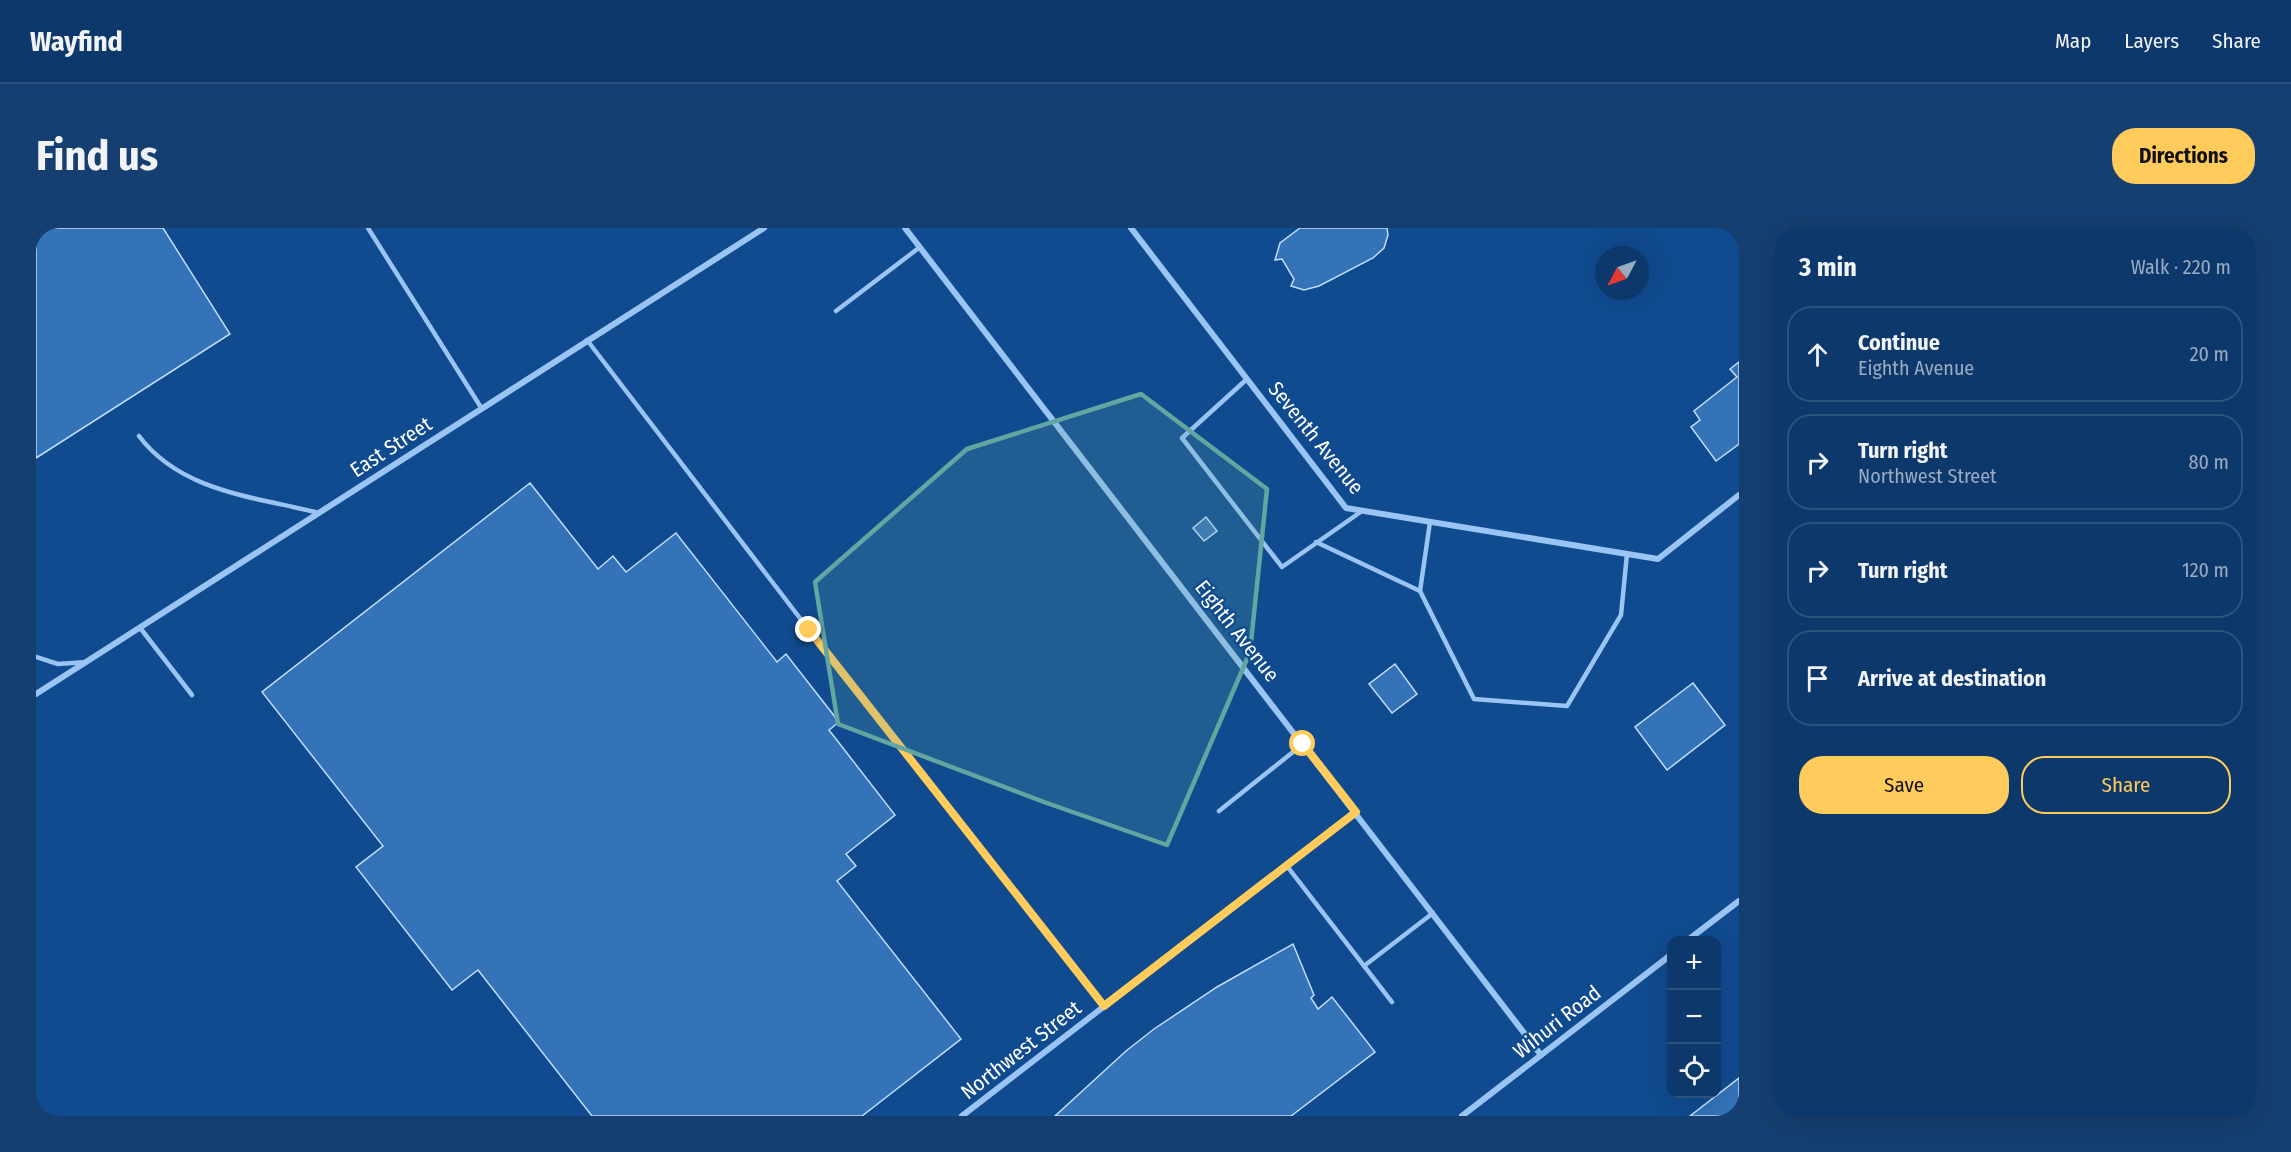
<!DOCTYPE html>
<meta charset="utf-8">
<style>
body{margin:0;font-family:"Fira Sans Condensed",sans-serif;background:#153f71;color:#f1f3f6}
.controls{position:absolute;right:18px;bottom:18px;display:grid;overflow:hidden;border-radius:12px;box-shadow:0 6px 24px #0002}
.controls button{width:54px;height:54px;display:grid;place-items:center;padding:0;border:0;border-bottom:2px solid #2c527e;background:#0c386b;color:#f1f3f6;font:30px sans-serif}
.compass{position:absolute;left:1559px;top:18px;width:54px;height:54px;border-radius:50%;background:#0c386b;box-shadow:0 6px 24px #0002;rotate:229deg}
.stop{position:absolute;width:18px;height:18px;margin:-14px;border:4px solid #ffcb5b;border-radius:50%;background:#fff}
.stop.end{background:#ffcb5b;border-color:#fff;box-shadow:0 2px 6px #0008}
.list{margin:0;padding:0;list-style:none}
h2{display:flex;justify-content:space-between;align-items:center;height:78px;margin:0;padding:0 24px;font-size:26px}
h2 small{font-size:20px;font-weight:400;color:#9aacc1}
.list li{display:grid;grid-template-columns:39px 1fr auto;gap:18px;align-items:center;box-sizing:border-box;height:96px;margin:0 12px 12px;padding:0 12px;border:2px solid #2c527e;border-radius:24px}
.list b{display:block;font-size:22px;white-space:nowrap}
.list p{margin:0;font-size:20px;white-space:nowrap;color:#9aacc1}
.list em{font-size:20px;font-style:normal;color:#9aacc1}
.actions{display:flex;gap:12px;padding:18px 24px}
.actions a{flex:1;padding:14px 0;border:2px solid #ffcb5b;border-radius:24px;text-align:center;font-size:21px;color:#ffcb5b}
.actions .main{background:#ffcb5b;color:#111}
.icon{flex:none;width:33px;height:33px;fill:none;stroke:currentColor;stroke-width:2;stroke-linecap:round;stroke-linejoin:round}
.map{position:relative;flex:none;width:1703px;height:888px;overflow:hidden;border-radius:24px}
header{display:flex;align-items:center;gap:36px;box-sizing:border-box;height:84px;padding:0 30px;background:#0c386b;border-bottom:2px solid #2c527e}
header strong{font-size:28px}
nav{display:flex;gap:33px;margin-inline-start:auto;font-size:21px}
.intro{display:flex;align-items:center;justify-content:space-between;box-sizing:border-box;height:144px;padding:0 36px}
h1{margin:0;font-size:42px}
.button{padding:15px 27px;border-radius:24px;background:#ffcb5b;color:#111;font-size:21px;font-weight:700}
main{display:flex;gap:36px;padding:0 36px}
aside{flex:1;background:#0c386b;border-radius:24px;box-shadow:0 6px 24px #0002}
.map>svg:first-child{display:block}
.building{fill:#3473b7;stroke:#c0defe;stroke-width:1.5}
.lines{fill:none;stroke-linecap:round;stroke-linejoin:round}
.lane{stroke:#99c4f3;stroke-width:4.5}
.street{stroke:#99c4f3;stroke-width:6}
.route{stroke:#ffcb5b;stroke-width:8}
.marked{fill:#63a6a1;fill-opacity:0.2;stroke:#63a6a1;stroke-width:4.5;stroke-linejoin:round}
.labels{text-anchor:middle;stroke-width:4.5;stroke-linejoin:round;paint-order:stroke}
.street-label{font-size:21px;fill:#fff;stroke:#104b8f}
</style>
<header>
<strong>Wayfind</strong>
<nav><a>Map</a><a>Layers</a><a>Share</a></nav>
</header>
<div class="intro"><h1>Find us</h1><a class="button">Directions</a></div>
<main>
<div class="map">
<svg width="1703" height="888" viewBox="0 0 1703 888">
<rect width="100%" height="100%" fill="#104b8f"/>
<g class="building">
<path d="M0,0H127L194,106L0,230Z"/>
<path d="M1264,0H1351L1352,7L1348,20L1337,30L1283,58L1268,62L1255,58L1258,51L1246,31L1239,32L1244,15Z"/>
<path d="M1703,134V216L1680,233L1655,199L1664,192L1658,183L1701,149L1694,141Z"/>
<path d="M494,255L562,341L577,328L590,344L640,305L741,434L750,426L803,494L793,502L859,587L810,626L820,638L801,653L925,811L826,888H556L442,742L416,762L320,639L347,618L226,464Z"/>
<path d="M1170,289L1181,303L1168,313L1157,300Z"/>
<path d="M1359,436L1381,466L1356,485L1333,456Z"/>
<path d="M1657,455L1689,497L1631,542L1599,499Z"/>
<path d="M1257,716L1278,767L1275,770L1282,781L1296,769L1339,824L1255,888H1019L1090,823L1118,801L1181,759Z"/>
<path d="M1703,850V888H1654Z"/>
</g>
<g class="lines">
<g class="lane">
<path d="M332,0L446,181"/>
<path d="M800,83L884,19"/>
<path d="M551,112L773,402L1068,778"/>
<path d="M1211,151L1146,210L1246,339L1326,283"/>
<path d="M103,208C145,264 220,269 283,285"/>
<path d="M1394,294L1384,363L1438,471L1531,478L1585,387L1591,326"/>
<path d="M1280,314L1384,363"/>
<path d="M105,401L156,467"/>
<path d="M0,429L22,436L50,434"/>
<path d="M1183,583L1267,516"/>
<path d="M1251,638L1356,774"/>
<path d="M1328,738L1397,685"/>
</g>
<g class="street">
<path d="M869,0L1505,827"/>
<path d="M1095,0L1310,280L1622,331L1703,267"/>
<path d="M0,466L728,0"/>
<path d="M1652,712L1703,673"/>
<path d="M926,888L1320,584"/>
<path d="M1426,888L1636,726"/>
</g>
</g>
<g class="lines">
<path class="route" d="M773,402L1068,778L1320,584L1267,516"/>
</g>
<path class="marked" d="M1105,166L1231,261L1214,424L1131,617L1008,574L802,496L779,354L931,221Z"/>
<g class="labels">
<g class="street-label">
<text transform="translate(1280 210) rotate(51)" y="7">Seventh Avenue</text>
<text transform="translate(355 219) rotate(-33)" y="7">East Street</text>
<text transform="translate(1201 403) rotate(52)" y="7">Eighth Avenue</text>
<text transform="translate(1521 794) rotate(-38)" y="7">Wihuri Road</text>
<text transform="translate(985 822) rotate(-38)" y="7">Northwest Street</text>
</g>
</g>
</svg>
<div class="controls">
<button>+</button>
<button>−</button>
<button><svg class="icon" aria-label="locate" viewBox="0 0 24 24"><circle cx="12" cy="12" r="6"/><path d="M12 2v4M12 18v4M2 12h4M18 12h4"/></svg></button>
</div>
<svg class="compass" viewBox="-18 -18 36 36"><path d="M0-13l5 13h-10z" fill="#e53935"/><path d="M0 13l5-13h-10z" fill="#9aacc1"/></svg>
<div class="stop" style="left:1267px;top:516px"></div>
<div class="stop end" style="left:773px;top:402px"></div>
</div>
<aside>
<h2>3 min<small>Walk · 220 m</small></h2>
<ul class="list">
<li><svg class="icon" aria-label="ahead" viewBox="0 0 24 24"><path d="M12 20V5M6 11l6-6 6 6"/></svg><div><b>Continue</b><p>Eighth Avenue</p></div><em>20 m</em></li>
<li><svg class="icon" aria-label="right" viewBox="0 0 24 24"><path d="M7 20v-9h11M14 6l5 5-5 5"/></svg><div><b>Turn right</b><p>Northwest Street</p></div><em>80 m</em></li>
<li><svg class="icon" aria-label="right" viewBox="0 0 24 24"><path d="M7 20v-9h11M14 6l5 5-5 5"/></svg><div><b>Turn right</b></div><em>120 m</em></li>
<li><svg class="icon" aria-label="arrive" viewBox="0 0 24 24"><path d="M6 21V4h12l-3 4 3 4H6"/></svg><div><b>Arrive at destination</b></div></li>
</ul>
<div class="actions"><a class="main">Save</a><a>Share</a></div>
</aside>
</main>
